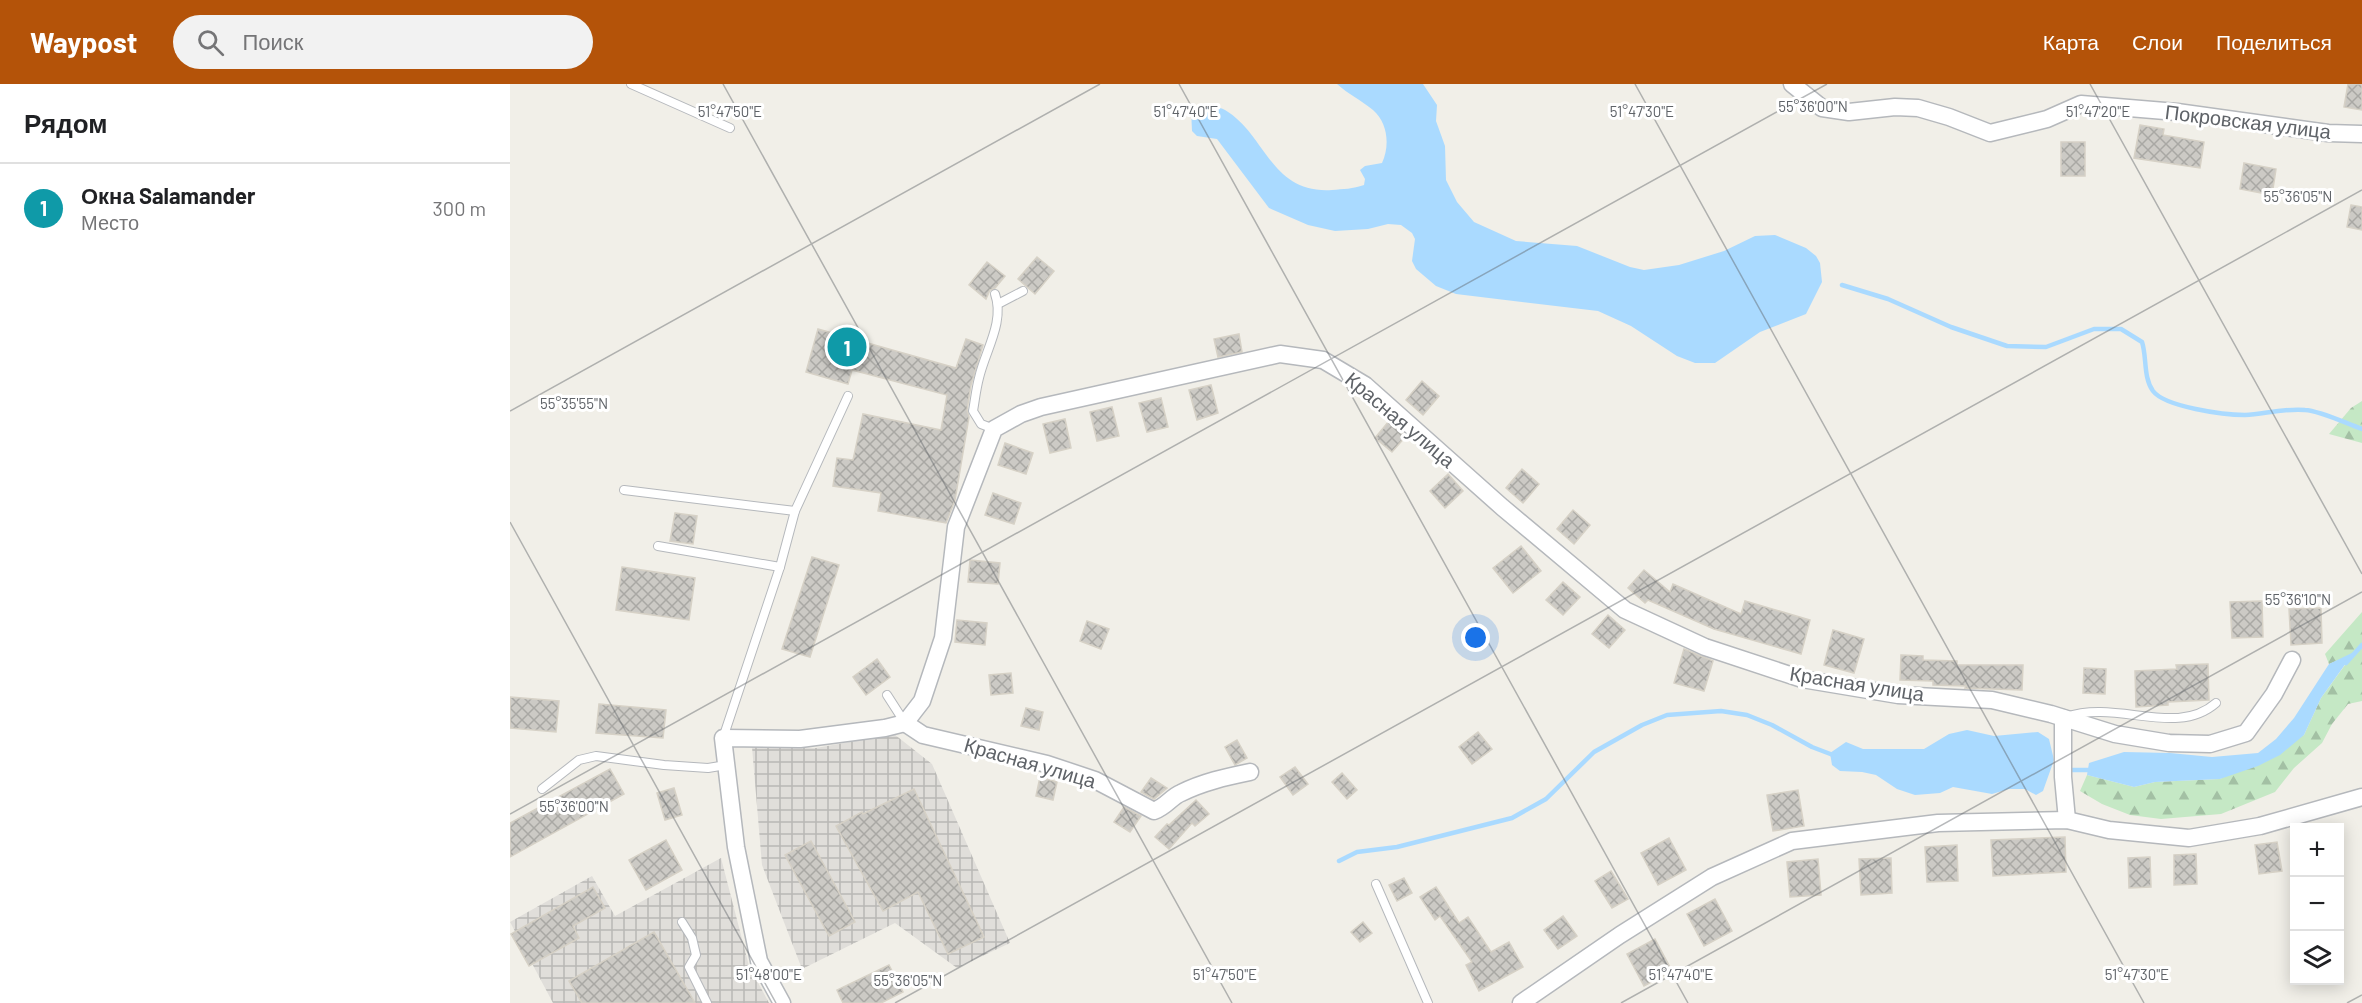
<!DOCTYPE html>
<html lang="ru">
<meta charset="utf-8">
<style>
body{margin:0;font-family:Barlow,sans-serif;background:#f2f2f2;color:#202124}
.controls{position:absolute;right:18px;bottom:18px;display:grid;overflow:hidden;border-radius:0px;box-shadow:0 3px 15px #0003}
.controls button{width:54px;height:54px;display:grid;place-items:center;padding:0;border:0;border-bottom:2px solid #e0e0e0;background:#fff;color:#202124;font:30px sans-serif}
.you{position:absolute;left:966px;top:554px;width:21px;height:21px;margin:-15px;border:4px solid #fff;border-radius:50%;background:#1a73e8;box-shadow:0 0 0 9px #1a73e833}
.badge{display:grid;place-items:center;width:39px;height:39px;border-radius:50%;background:#b45309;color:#fff;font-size:20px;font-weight:700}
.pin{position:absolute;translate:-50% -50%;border:3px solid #fff;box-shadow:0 2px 6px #0006}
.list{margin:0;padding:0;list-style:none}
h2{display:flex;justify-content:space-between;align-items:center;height:78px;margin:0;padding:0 24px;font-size:26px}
h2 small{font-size:20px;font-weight:400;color:#757577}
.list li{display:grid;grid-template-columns:39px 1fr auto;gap:18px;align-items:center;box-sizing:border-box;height:90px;padding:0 24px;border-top:2px solid #e0e0e0}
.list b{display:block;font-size:22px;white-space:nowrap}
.list p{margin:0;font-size:20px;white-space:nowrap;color:#757577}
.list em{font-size:20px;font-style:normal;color:#757577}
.icon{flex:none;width:33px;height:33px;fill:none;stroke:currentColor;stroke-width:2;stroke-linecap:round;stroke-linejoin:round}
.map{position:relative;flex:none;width:1852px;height:919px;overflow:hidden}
header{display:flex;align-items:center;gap:36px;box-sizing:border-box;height:84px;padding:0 30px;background:#b45309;color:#fff}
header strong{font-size:28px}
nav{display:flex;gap:33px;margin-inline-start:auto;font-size:21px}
.search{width:420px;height:54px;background:#f2f2f2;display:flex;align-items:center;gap:15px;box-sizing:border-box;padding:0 21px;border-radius:33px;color:#757577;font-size:22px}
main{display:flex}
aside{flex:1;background:#fff}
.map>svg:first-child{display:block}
.industrial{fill:url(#industrial-grid)}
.forest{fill:url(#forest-firs)}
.water{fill:#aadaff}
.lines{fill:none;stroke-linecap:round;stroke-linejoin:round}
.stream{stroke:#aadaff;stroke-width:4.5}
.building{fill:url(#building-cross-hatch);stroke:#d6d1c6;stroke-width:1.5}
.lane-casing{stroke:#b5b8bc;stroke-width:10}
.street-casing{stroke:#b5b8bc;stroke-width:19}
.lane{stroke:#fff;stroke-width:8}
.street{stroke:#fff;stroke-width:16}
.ticks{fill:none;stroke:#5f6368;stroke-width:1.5;stroke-opacity:0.45}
.labels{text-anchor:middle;stroke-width:6;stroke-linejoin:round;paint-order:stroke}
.street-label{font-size:20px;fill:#5f6368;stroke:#fff}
.ticks-label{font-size:15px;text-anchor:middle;fill:#5f6368;stroke:#fff;stroke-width:6;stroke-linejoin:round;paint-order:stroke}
</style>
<header>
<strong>Waypost</strong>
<div class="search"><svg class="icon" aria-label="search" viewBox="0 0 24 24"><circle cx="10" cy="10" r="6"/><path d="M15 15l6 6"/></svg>Поиск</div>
<nav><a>Карта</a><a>Слои</a><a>Поделиться</a></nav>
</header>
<main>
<aside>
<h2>Рядом<small></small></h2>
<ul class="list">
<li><span class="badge" style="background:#0f9aa8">1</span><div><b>Окна Salamander</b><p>Место</p></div><em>300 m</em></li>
</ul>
</aside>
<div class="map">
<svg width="1852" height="919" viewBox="0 0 1852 919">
<defs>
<pattern id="industrial-grid" width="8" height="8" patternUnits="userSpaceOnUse" patternTransform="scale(1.5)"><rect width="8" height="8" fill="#e0deda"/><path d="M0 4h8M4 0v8" fill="none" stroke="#b9b8b5"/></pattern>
<pattern id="forest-firs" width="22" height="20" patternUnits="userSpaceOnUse" patternTransform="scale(1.5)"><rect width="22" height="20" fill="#c5e8c5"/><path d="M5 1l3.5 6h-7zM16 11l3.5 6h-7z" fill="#a3c0a4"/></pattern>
<pattern id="building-cross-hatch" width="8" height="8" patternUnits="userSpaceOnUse" patternTransform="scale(1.5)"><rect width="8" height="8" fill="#cccac5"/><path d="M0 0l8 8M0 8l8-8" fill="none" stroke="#a9a8a4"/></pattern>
</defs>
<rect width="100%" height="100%" fill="#f1efe8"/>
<g class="industrial">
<path d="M384,650L422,680L500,859L447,884L385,839L292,885L252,781L242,663L306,664Z"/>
<path d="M211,774L239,882L259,919H43L0,838L82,792L105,832Z"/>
</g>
<g class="forest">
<path d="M1852,317V359L1819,350L1841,324Z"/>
<path d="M1852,528V617L1838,620L1822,640L1812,659L1784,684L1765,708L1711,730L1651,735L1620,731L1592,720L1570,707L1577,691L1624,703L1645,698L1710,695L1794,651L1811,614L1843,570L1819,580L1815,570Z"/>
</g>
<g class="water">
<path d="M827,0H913L927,21L926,37L935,62L936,96L947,118L964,138L1006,157L1067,162L1120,183L1134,186L1169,181L1214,167L1245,152L1265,151L1296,164L1306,172L1310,179L1312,198L1296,230L1250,248L1205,279H1185L1167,272L1121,242L1088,227L946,210L926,202L906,185L902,177L905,155L902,149L891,141L878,140L858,145L825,147L798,141L759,124L707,55L687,52L682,47C682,42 681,37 682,33C686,22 707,21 715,26C756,50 760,110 822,106C833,105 843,105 854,101L855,95L850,86L855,82L872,79C880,62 878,39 863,26C851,16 838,10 827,0Z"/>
<path d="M1844,568L1811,614L1794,651L1770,671L1748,682L1710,695L1645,698L1624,703L1577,691L1579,679L1614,668L1660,669L1702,673L1748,669L1766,655L1784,634L1819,580Z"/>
<path d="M1457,646L1484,652L1528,648L1539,655L1544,676L1533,707L1526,711L1515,705H1499L1482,710L1443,703L1430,709L1405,711L1387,705L1366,691L1352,688L1330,687L1322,681L1320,669L1336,658L1353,665H1414L1439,650Z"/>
</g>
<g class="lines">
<g class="stream">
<path d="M1332,201L1378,215L1441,243L1497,262L1536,263L1584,245H1611L1632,258C1637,273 1633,293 1643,307C1655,323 1714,331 1735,331C1754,330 1775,324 1795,326C1811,327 1835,339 1852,345"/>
<path d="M1836,579L1852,561"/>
<path d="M1562,686H1584"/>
<path d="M829,777L847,768L887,763L1002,734L1036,715L1084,668L1132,641L1157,631L1211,627L1237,631L1262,641L1302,663L1323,671"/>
</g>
</g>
<g class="building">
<path d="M1838,0H1852V26L1834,23Z"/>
<path d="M1630,41L1654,45L1653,51L1694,58L1690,84L1624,74Z"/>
<rect x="1551" y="58" width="24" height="34"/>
<path d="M1734,79L1766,85L1762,111L1730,105Z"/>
<path d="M1841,121L1852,123V146L1837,143Z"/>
<path d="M527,173L544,187L525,210L508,195Z"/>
<path d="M477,178L495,192L485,204L480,206L476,215L459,201Z"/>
<path d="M308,245L446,284L456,255L473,261L461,301L457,326L459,333L445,416L436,439L368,427L371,409L323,402L327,374L343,376L353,330L431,346L437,311L342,286L338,300L296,288Z"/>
<path d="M729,250L732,268L708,273L704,255Z"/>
<path d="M912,297L929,312L913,331L896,316Z"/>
<path d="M701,301L708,329L687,336L679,306Z"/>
<path d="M651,314L658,343L637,348L629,319Z"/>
<path d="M602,323L609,352L587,357L580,328Z"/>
<path d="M555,335L561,364L540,369L533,340Z"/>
<path d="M879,337L896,352L882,368L865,354Z"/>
<path d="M495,359L523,369L516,390L488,381Z"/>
<path d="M1012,385L1029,400L1013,419L996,404Z"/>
<path d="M938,390L953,407L935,424L920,407Z"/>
<path d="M483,409L511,419L504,440L475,431Z"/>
<path d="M1063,426L1080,441L1064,460L1047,445Z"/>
<path d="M165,429L187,432L183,460L160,457Z"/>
<path d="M1011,462L1031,487L1003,509L983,484Z"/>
<path d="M302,473L329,481L300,573L272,565Z"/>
<path d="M460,476L490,479L488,500L458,498Z"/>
<path d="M112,483L185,494L179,536L106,526Z"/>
<path d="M1134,486L1160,508L1163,500L1231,530L1235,517L1300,536L1291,570L1204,545L1138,516L1135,519L1118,504Z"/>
<path d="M1053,498L1070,513L1053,531L1036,516Z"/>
<path d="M1752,517L1753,553L1722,554L1720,518Z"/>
<path d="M1811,524L1812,559L1781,561L1779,525Z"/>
<path d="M1098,531L1115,546L1099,564L1082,550Z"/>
<path d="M447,536L477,539L475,561L445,558Z"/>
<path d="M577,537L599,545L591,565L570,557Z"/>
<path d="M1323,546L1354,555L1344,589L1314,581Z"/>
<path d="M1174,565L1203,577L1194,607L1164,599Z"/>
<path d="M1391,571L1413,572V576L1447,577V581H1513L1512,606L1455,604L1456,602L1423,601V597L1390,596Z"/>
<path d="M367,575L380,593L356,611L343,593Z"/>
<path d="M1698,580L1699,616L1658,618V621L1626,623L1625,587L1667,585L1666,581Z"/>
<path d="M1574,584L1596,585L1595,610L1573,609Z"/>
<path d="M501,589L503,609L481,611L479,591Z"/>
<path d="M0,613L49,617L46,648L0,644Z"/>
<path d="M89,620L156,626L153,654L86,649Z"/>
<path d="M516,624L533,628L529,646L511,642Z"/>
<path d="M968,648L982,665L962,680L949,663Z"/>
<path d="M727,656L737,674L725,681L715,663Z"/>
<path d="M785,683L798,700L783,711L770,693Z"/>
<path d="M100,685L114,710L0,773V739Z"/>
<path d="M832,689L847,706L837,715L822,698Z"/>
<path d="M530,693L547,698L543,716L526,712Z"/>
<path d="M641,694L657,704L644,715L631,708Z"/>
<path d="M164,704L172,731L155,736L147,709Z"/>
<path d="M404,705L474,853L438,870L408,808L373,827L326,742L352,728L353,730Z"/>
<path d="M1288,706L1294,742L1263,747L1257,711Z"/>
<path d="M686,716L699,730L685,742L682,739L659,765L645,753L657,740L659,741Z"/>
<path d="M614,723L631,732L620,748L604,738Z"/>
<path d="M1555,753L1556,788L1483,792L1481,756Z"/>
<path d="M1159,754L1176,786L1148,801L1131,769Z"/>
<path d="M156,756L172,786L136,806L119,776Z"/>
<path d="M301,757L345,838L319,852L275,771Z"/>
<path d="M1767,758L1772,787L1749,790L1745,761Z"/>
<path d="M1447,761L1448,797L1417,798L1415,763Z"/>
<path d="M1686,770L1687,800L1664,801V771Z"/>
<path d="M1640,773L1641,803L1619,804L1618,774Z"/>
<path d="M1381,774L1382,809L1351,811L1349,775Z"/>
<path d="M1308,775L1311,811L1280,813L1277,778Z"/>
<path d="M1101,787L1118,815L1102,824L1085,797Z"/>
<path d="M894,794L902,809L887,817L879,801Z"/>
<path d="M83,803L95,824L63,842L69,854L19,882L1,850Z"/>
<path d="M926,803L949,839L958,833L981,868L999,858L1013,883L969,907L956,881L962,878L930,832L925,836L910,813Z"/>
<path d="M1205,815L1222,847L1194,862L1177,830Z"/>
<path d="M1053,832L1067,852L1048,865L1034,846Z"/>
<path d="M853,838L862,849L850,858L841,848Z"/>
<path d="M144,848L185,919H72L59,897Z"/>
<path d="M1145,855L1162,887L1134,902L1117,870Z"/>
<path d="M379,881L393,908L371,919H333L327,906Z"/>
</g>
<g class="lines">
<defs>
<g id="lane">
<path d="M121,0L220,44"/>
<path d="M488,220L513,207"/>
<path d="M484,345L471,340L463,327C465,316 466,305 469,294C475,267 495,238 485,210"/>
<path d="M114,406L285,427"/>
<path d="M148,462L270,483"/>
<path d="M377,611L395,639"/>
<path d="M1556,633C1607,615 1666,654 1706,619"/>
<path d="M213,654L270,483L285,427L338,312"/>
<path d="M32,705L69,676L86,672L154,681L198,684L216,681"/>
<path d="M866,800L918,919"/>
<path d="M172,838L182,854L186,871L179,883L197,919"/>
</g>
<g id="street">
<path d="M1282,0L1312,24L1339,28L1385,23L1408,24L1439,33L1480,49L1537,35L1571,20L1667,28L1818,49L1852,50"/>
<path d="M1553,634V693L1557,736"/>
<path d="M395,639L413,651L537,680L585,696L644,727C657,722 661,713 671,709C693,698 716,693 740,688"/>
<path d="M272,919L249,877L226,763L213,654L290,655L375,644L395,639L412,617L433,554L446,443L484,345L511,330L531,323L770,270L813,276L855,301L992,423L1115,526L1195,563L1292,595L1388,611L1482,616L1541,630L1605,650L1659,659L1700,660L1736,649L1764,610L1782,576"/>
<path d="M1011,919L1110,851L1202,793L1282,757L1428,739L1557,736L1599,746L1679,754L1750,742L1852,713"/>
</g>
</defs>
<use href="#lane" class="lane-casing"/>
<use href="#street" class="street-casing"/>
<use href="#lane" class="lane"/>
<use href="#street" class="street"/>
</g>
<path class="ticks" d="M213,0L722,919M669,0L1178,919M1125,0L1634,919M1580,0L1852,490M0,327L590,0M0,438L266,919M0,730L1317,0M385,919L1852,106M1111,919L1852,508M1837,919L1852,911"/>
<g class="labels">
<g class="street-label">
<text transform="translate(1738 38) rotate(7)" y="7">Покровская улица</text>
<text transform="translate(890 336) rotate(40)" y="7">Красная улица</text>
<text transform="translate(1347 600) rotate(9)" y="7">Красная улица</text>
<text transform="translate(520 679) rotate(16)" y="7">Красная улица</text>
</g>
</g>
<g class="ticks-label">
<text x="1303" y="28">55°36'00"N</text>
<text x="220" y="33">51°47'50"E</text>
<text x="676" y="33">51°47'40"E</text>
<text x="1132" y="33">51°47'30"E</text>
<text x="1588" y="33">51°47'20"E</text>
<text x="1788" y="118">55°36'05"N</text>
<text x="64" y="325">55°35'55"N</text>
<text x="1788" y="521">55°36'10"N</text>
<text x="64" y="728">55°36'00"N</text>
<text x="259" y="896">51°48'00"E</text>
<text x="715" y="896">51°47'50"E</text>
<text x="1171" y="896">51°47'40"E</text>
<text x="1627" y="896">51°47'30"E</text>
<text x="398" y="902">55°36'05"N</text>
</g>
</svg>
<div class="controls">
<button>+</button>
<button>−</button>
<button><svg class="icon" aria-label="layers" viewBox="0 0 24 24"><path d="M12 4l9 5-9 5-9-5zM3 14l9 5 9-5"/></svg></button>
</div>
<div class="you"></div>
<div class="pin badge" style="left:337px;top:263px;background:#0f9aa8">1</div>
</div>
</main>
